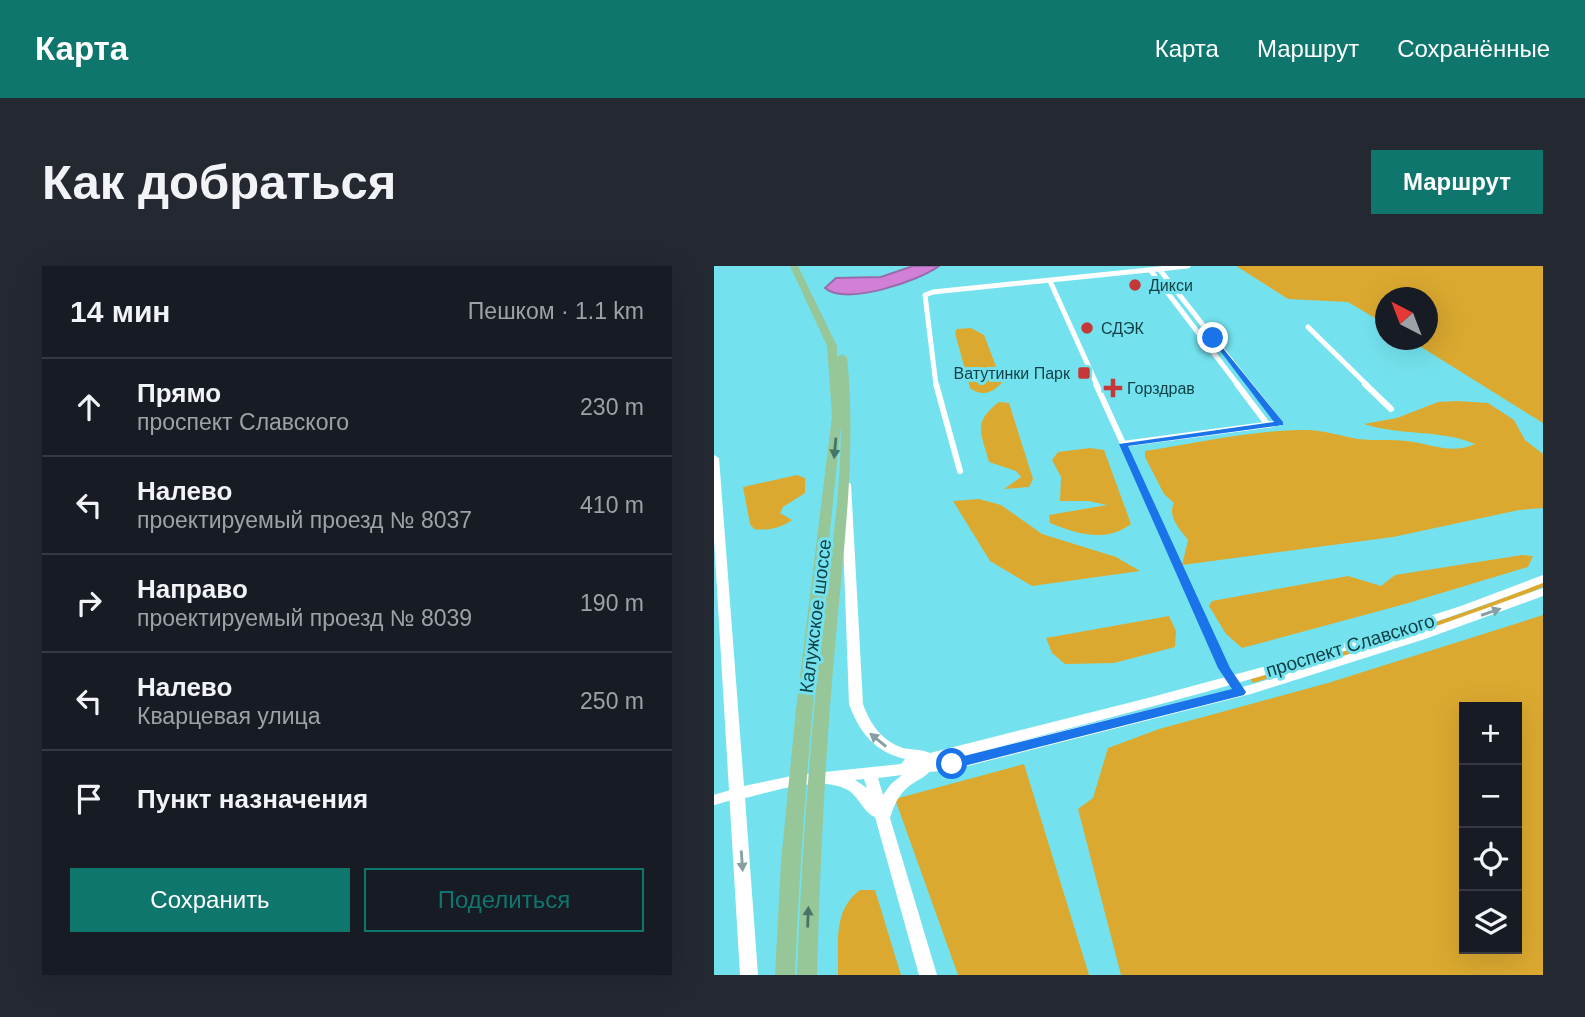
<!DOCTYPE html>
<html lang="ru">
<meta charset="utf-8">
<style>
body{margin:0;font-family:Arial,sans-serif;background:#242831;color:#f1f3f6}
.controls{position:absolute;right:21px;bottom:21px;display:grid;overflow:hidden;border-radius:0px;box-shadow:0 7px 28px #0002}
.controls button{width:63px;height:63px;display:grid;place-items:center;padding:0;border:0;border-bottom:2px solid #363941;background:#171b24;color:#f1f3f6;font:35px sans-serif}
.compass{position:absolute;left:661px;top:21px;width:63px;height:63px;border-radius:50%;background:#171b24;box-shadow:0 7px 28px #0002;rotate:318deg}
.stop{position:absolute;width:21px;height:21px;margin:-16px;border:5px solid #1a73e8;border-radius:50%;background:#fff}
.stop.end{background:#1a73e8;border-color:#fff;box-shadow:0 2px 7px #0008}
.list{margin:0;padding:0;list-style:none}
h2{display:flex;justify-content:space-between;align-items:center;height:91px;margin:0;padding:0 28px;font-size:30px}
h2 small{font-size:23px;font-weight:400;color:#9ea1a6}
.list li{display:grid;grid-template-columns:46px 1fr auto;gap:21px;align-items:center;box-sizing:border-box;height:98px;padding:0 28px;border-top:2px solid #363941}
.list b{display:block;font-size:26px;white-space:nowrap}
.list p{margin:0;font-size:23px;white-space:nowrap;color:#9ea1a6}
.list em{font-size:23px;font-style:normal;color:#9ea1a6}
.actions{display:flex;gap:14px;padding:21px 28px}
.actions a{flex:1;padding:16px 0;border:2px solid #0f766e;border-radius:0px;text-align:center;font-size:24px;color:#0f766e}
.actions .main{background:#0f766e;color:#fff}
.icon{flex:none;width:38px;height:38px;fill:none;stroke:currentColor;stroke-width:2;stroke-linecap:round;stroke-linejoin:round}
.map{position:relative;flex:none;width:829px;height:709px;overflow:hidden;border-radius:0px}
header{display:flex;align-items:center;gap:42px;box-sizing:border-box;height:98px;padding:0 35px;background:#0f766e;color:#fff}
header strong{font-size:33px}
nav{display:flex;gap:38px;margin-inline-start:auto;font-size:24px}
.intro{display:flex;align-items:center;justify-content:space-between;box-sizing:border-box;height:168px;padding:0 42px}
h1{margin:0;font-size:49px}
.button{padding:18px 32px;border-radius:0px;background:#0f766e;color:#fff;font-size:24px;font-weight:700}
main{display:flex;gap:42px;padding:0 42px}
aside{flex:1;background:#171b24;border-radius:0px;box-shadow:0 7px 28px #0002}
.map>svg:first-child{display:block}
.green{fill:#dba930;fill-rule:evenodd}
.water{fill:#d27fd7;stroke:#976cab;stroke-width:2}
.lines{fill:none;stroke-linecap:round;stroke-linejoin:round}
.minor-far3{stroke:#fff;stroke-width:5}
.minor-far2{stroke:#fff;stroke-width:6}
.minor-far1{stroke:#fff;stroke-width:8}
.minor{stroke:#fff;stroke-width:10}
.secondary{fill:#fff;fill-rule:evenodd}
.trunk{fill:#97c698;fill-rule:evenodd}
.oneway{fill:#457566}
.oneway2{fill:#869fa2}
.route{fill:#1a73e8}
.poi-dot{fill:#c63737;stroke:#74e2ee;stroke-width:2.5}
.labels{text-anchor:middle;stroke-width:6;stroke-linejoin:round;paint-order:stroke}
.far-poi-label{font-size:16px;fill:#0e3f44;stroke:#74e2ee;text-anchor:start}
.street-label{font-size:19px;fill:#0e3f44;stroke:#74e2ee}
</style>
<header>
<strong>Карта</strong>
<nav><a>Карта</a><a>Маршрут</a><a>Сохранённые</a></nav>
</header>
<div class="intro"><h1>Как добраться</h1><a class="button">Маршрут</a></div>
<main>
<aside>
<h2>14 мин<small>Пешком · 1.1 km</small></h2>
<ul class="list">
<li><svg class="icon" aria-label="ahead" viewBox="0 0 24 24"><path d="M12 20V5M6 11l6-6 6 6"/></svg><div><b>Прямо</b><p>проспект Славского</p></div><em>230 m</em></li>
<li><svg class="icon" aria-label="left" viewBox="0 0 24 24"><path d="M17 20v-9H6M10 6l-5 5 5 5"/></svg><div><b>Налево</b><p>проектируемый проезд № 8037</p></div><em>410 m</em></li>
<li><svg class="icon" aria-label="right" viewBox="0 0 24 24"><path d="M7 20v-9h11M14 6l5 5-5 5"/></svg><div><b>Направо</b><p>проектируемый проезд № 8039</p></div><em>190 m</em></li>
<li><svg class="icon" aria-label="left" viewBox="0 0 24 24"><path d="M17 20v-9H6M10 6l-5 5 5 5"/></svg><div><b>Налево</b><p>Кварцевая улица</p></div><em>250 m</em></li>
<li><svg class="icon" aria-label="arrive" viewBox="0 0 24 24"><path d="M6 21V4h12l-3 4 3 4H6"/></svg><div><b>Пункт назначения</b></div></li>
</ul>
<div class="actions"><a class="main">Сохранить</a><a>Поделиться</a></div>
</aside>
<div class="map">
<svg width="829" height="709" viewBox="0 0 829 709">
<rect width="100%" height="100%" fill="#74e2ee"/>
<g class="green">
<path d="M522,0H829V157L696,74H713V32H671V58L634,36L574,33Z"/>
<path d="M257,62L270,69L288,116C280,127 267,131 256,122L241,67L243,63Z"/>
<path d="M743,135L774,137L800,154L811,174L829,188V242L805,244L679,271L468,299L474,274C466,263 453,251 460,237L450,228L431,191V185C484,177 538,164 591,164C610,164 626,170 644,173C661,175 677,173 693,175C718,178 736,189 761,178C726,163 686,170 650,158L683,152L724,136Z"/>
<path d="M285,136L295,137L319,213L315,221L290,223L307,211L302,205L275,196C267,166 258,157 285,136Z"/>
<path d="M376,182L390,184L417,258C392,277 363,268 336,257L335,249L393,239L374,235H346L347,211L338,194L344,186Z"/>
<path d="M83,209L91,212V227L69,241L66,247L78,254C67,262 53,265 40,263L36,258L29,221Z"/>
<path d="M265,233L287,239L328,268L402,291L426,305L318,320L276,295L239,235Z"/>
<path d="M808,289L819,290L814,301L691,338L528,382L512,368L495,340L498,335L634,310L667,320L681,309Z"/>
<path d="M829,316V321C735,360 636,388 539,417L536,413C635,383 734,356 829,316Z"/>
<path d="M829,349V709H407L364,543L379,532L394,482L445,463L614,417ZM750,441H803V683H750Z"/>
<path d="M455,350L462,365L461,381L400,397L351,398L338,387L332,372Z"/>
<path d="M310,498L375,709H244L181,533Z"/>
<path d="M146,624H161L187,709H124C125,677 118,645 146,624Z"/>
</g>
<path class="water" d="M199,0H225C205,15 132,40 111,22L122,12L167,11Z"/>
<g class="lines">
<g class="minor-far3">
<path d="M446,4L536,119"/>
<path d="M437,5L524,119"/>
<path d="M336,15L383,119"/>
<path d="M594,61L653,119"/>
<path d="M222,119L211,29L219,26L474,0"/>
</g>
<g class="minor-far2">
<path d="M222,118L246,205"/>
<path d="M382,118L451,270"/>
<path d="M523,118L554,159"/>
<path d="M535,118L566,157"/>
<path d="M651,118L677,143"/>
<path d="M409,178L559,158"/>
</g>
<path class="minor-far1" d="M450,269L510,403L526,426"/>
<path class="minor" d="M0,534L24,527"/>
<path class="secondary" d="M0,189L5,192L30,520L82,509L187,498L191,493C161,486 145,466 135,438L127,218L132,215L137,218L149,438C156,458 168,475 189,482C198,484 207,483 216,487L434,432L590,390L747,340L829,309V317C640,389 446,440 250,489L536,419L703,367L829,322V330L711,373L537,428L238,504L215,506C211,511 207,512 201,516C186,525 181,536 176,552L223,709H205L161,551C150,547 145,531 134,524C105,509 62,525 31,532L44,709H26L0,273ZM188,509L177,518L169,529L164,512ZM150,513L153,522L141,514Z"/>
<path class="trunk" d="M76,0H84L123,80V91L128,88L133,91C143,189 129,284 121,381C111,490 106,600 103,709H83C87,599 95,490 106,381C114,307 127,234 127,159C108,342 88,525 81,709H61L67,596L82,443L118,150L113,80Z"/>
</g>
<defs><path id="oneway-solid" d="M-6-.8H1V-3.2L6.5 0L1 3.2V.8H-6Z" transform="scale(1.75)"/></defs>
<g class="oneway">
<use href="#oneway-solid" transform="translate(121 182) rotate(95)"/>
<use href="#oneway-solid" transform="translate(94 651) rotate(-88)"/>
</g>
<g class="oneway2">
<use href="#oneway-solid" transform="translate(777 346) rotate(-19)"/>
<use href="#oneway-solid" transform="translate(164 474) rotate(-141)"/>
<use href="#oneway-solid" transform="translate(28 595) rotate(86)"/>
</g>
<path class="route" d="M499,70L569,156V159L414,180L516,402L532,426L530,429L238,503L233,502L231,498L238,493L518,423L504,402L405,178L560,156L497,73Z"/>
<g class="poi-dot">
<circle cx="421" cy="19" r="7"/>
<circle cx="373" cy="62" r="7"/>
<rect x="363" y="100" width="14" height="14" rx="3.5"/>
<path d="M395.5 111.5h7v7h7v7h-7v7h-7v-7h-7v-7h7z"/>
</g>
<g class="labels">
<g class="far-poi-label">
<text x="435" y="25">Дикси</text>
<text x="387" y="68">СДЭК</text>
<text x="356" y="113" text-anchor="end">Ватутинки Парк</text>
<text x="413" y="128">Горздрав</text>
</g>
<g class="street-label">
<text transform="translate(101 350) rotate(-83)" y="7">Калужское шоссе</text>
<text transform="translate(636 379) rotate(-17)" y="7">проспект Славского</text>
</g>
</g>
</svg>
<div class="controls">
<button>+</button>
<button>−</button>
<button><svg class="icon" aria-label="locate" viewBox="0 0 24 24"><circle cx="12" cy="12" r="6"/><path d="M12 2v4M12 18v4M2 12h4M18 12h4"/></svg></button>
<button><svg class="icon" aria-label="layers" viewBox="0 0 24 24"><path d="M12 4l9 5-9 5-9-5zM3 14l9 5 9-5"/></svg></button>
</div>
<svg class="compass" viewBox="-18 -18 36 36"><path d="M0-13l5 13h-10z" fill="#e53935"/><path d="M0 13l5-13h-10z" fill="#9ea1a6"/></svg>
<div class="stop" style="left:238px;top:498px"></div>
<div class="stop end" style="left:499px;top:72px"></div>
</div>
</main>
